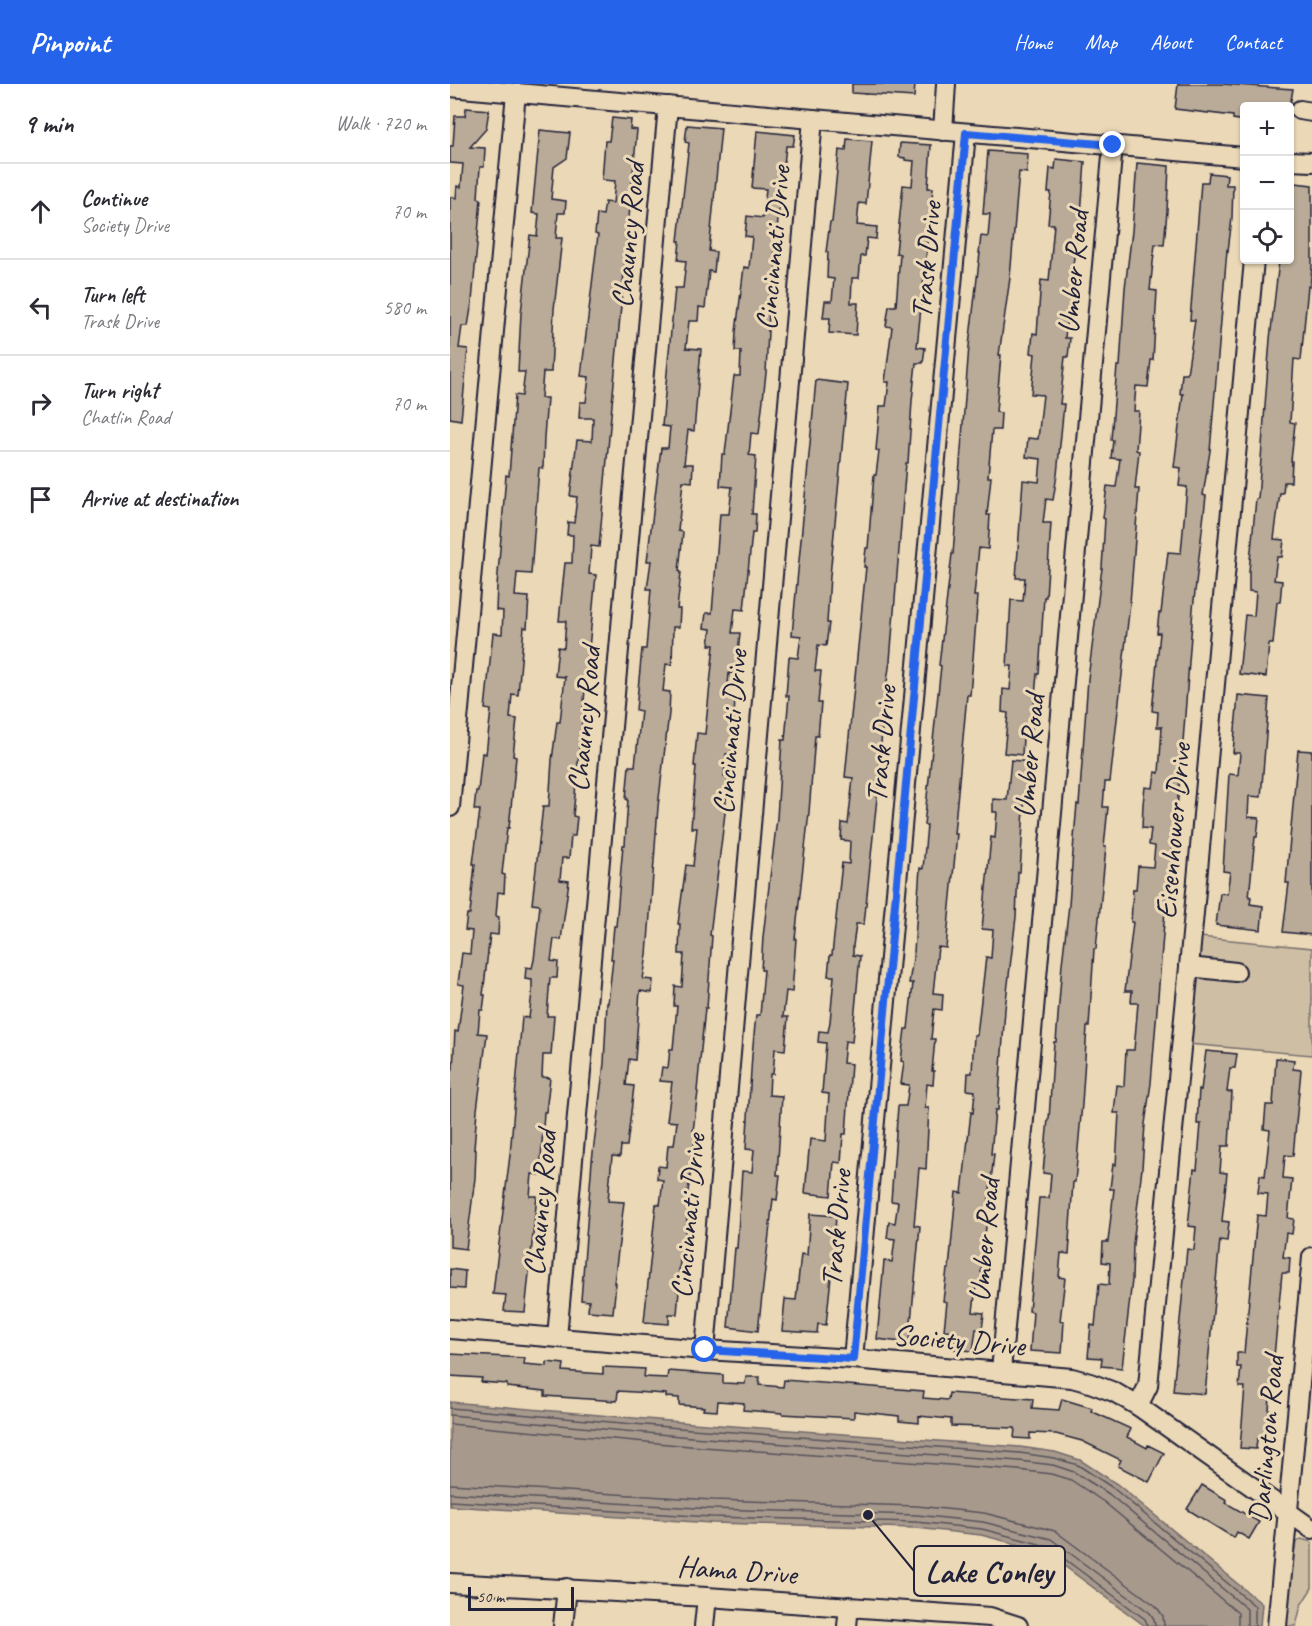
<!DOCTYPE html>
<meta charset="utf-8">
<style>
body{margin:0;font-family:Caveat,sans-serif;background:#f7f7f7;color:#2b2b33}
.controls{position:absolute;right:18px;top:18px;display:grid;overflow:hidden;border-radius:6px;box-shadow:0 2px 4px #0004}
.controls button{width:54px;height:54px;display:grid;place-items:center;padding:0;border:0;border-bottom:2px solid #e1e1e2;background:#fff;color:#2b2b33;font:30px sans-serif}
.scale{position:absolute;left:18px;bottom:15px;width:106px;box-sizing:border-box;padding-left:6px;border:3px solid #22223b;border-top:0;font-size:16px;line-height:21px;white-space:nowrap;color:#22223b;-webkit-text-stroke:4px #ebd8b6;paint-order:stroke}
.stop{position:absolute;width:18px;height:18px;margin:-14px;border:4px solid #2563eb;border-radius:50%;background:#fff}
.stop.end{background:#2563eb;border-color:#fff;box-shadow:0 2px 6px #0008}
.list{margin:0;padding:0;list-style:none}
h2{display:flex;justify-content:space-between;align-items:center;height:78px;margin:0;padding:0 24px;font-size:26px}
h2 small{font-size:20px;font-weight:400;color:#7c7c81}
.list li{display:grid;grid-template-columns:39px 1fr auto;gap:18px;align-items:center;box-sizing:border-box;height:96px;padding:0 24px;border-top:2px solid #e1e1e2}
.list b{display:block;font-size:22px;white-space:nowrap}
.list p{margin:0;font-size:20px;white-space:nowrap;color:#7c7c81}
.list em{font-size:20px;font-style:normal;color:#7c7c81}
.icon{flex:none;width:33px;height:33px;fill:none;stroke:currentColor;stroke-width:2;stroke-linecap:round;stroke-linejoin:round}
.map{position:relative;flex:none;width:862px;height:1542px;overflow:hidden}
header{display:flex;align-items:center;gap:36px;box-sizing:border-box;height:84px;padding:0 30px;background:#2563eb;color:#fff}
header strong{font-size:28px}
nav{display:flex;gap:33px;margin-inline-start:auto;font-size:21px}
main{display:flex}
aside{flex:1;background:#fff}
.map>svg:first-child{display:block}
.green{fill:#cebea4;stroke:#787070;stroke-width:1.5}
.water{fill:#a7998c;stroke:#72696c;stroke-width:1.5}
.lines{fill:none;stroke-linecap:round;stroke-linejoin:round}
.shore{stroke:#57525b;stroke-width:1.5}
.building{fill:#b9ab97;stroke:#22223b;stroke-width:1.5}
.minor-casing{stroke:#22223b;stroke-width:22}
.minor{stroke:#ebd8b6;stroke-width:18}
.route{stroke:#2563eb;stroke-width:8}
.labels{text-anchor:middle;stroke-width:6;stroke-linejoin:round;paint-order:stroke}
.street-label{font-size:30px;fill:#22223b;stroke:#ebd8b6}
.leader{fill:none;stroke:#22223b;stroke-width:2}
.callout-dot{fill:#22223b;stroke:#ebd8b6;stroke-width:2}
.callout{fill:#ebd8b6;stroke:#22223b;stroke-width:2}
.callout-label{font-size:32px;text-anchor:middle;font-weight:bold;fill:#22223b}
</style>
<header>
<strong>Pinpoint</strong>
<nav><a>Home</a><a>Map</a><a>About</a><a>Contact</a></nav>
</header>
<main>
<aside>
<h2>9 min<small>Walk · 720 m</small></h2>
<ul class="list">
<li><svg class="icon" aria-label="ahead" viewBox="0 0 24 24"><path d="M12 20V5M6 11l6-6 6 6"/></svg><div><b>Continue</b><p>Society Drive</p></div><em>70 m</em></li>
<li><svg class="icon" aria-label="left" viewBox="0 0 24 24"><path d="M17 20v-9H6M10 6l-5 5 5 5"/></svg><div><b>Turn left</b><p>Trask Drive</p></div><em>580 m</em></li>
<li><svg class="icon" aria-label="right" viewBox="0 0 24 24"><path d="M7 20v-9h11M14 6l5 5-5 5"/></svg><div><b>Turn right</b><p>Chatlin Road</p></div><em>70 m</em></li>
<li><svg class="icon" aria-label="arrive" viewBox="0 0 24 24"><path d="M6 21V4h12l-3 4 3 4H6"/></svg><div><b>Arrive at destination</b></div></li>
</ul>
</aside>
<div class="map">
<svg width="862" height="1542" viewBox="0 0 862 1542">
<rect width="100%" height="100%" fill="#ebd8b6"/>
<filter id="ink" filterUnits="userSpaceOnUse"><feTurbulence type="fractalNoise" baseFrequency=".0167" numOctaves="2"/><feDisplacementMap in="SourceGraphic" scale="12" xChannelSelector="R" yChannelSelector="G"/><feConvolveMatrix kernelMatrix="1 2 1 2 8 2 1 2 1" color-interpolation-filters="sRGB"/></filter>
<g filter="url(#ink)">
<g class="green">
<path d="M750,853L862,864V971L738,960Z"/>
<path d="M851,1455L862,1458V1504L851,1521L846,1542H836L843,1466L845,1465L846,1458Z"/>
</g>
<path class="water" d="M0,1318L242,1339L570,1363L605,1368L630,1376L667,1400L812,1520L810,1542H695L594,1467L531,1451L466,1444L262,1439L0,1422Z"/>
<g class="lines">
<g class="shore">
<path d="M0,1324L241,1345L570,1369L604,1374L628,1381L663,1404L805,1522V1542"/>
<path d="M0,1331L241,1353L569,1377L603,1381L624,1388L659,1410L797,1525V1542"/>
<path d="M0,1340L240,1362L568,1386L601,1390L621,1396L654,1418L788,1529V1542"/>
<path d="M0,1400L263,1416L467,1422L534,1429L605,1447L706,1522L713,1532L714,1542"/>
<path d="M0,1409L263,1425L467,1431L533,1438L601,1455L700,1529L704,1535L705,1542"/>
<path d="M0,1417L262,1433L466,1438L532,1445L597,1462L695,1535L698,1542"/>
</g>
</g>
<g class="building">
<path d="M402,0H465L464,13L402,9Z"/>
<path d="M728,0H771L843,5L840,22H795V37L783,35V32L725,25Z"/>
<path d="M16,24L39,26L36,45L20,63L35,64L34,83H30L28,114L31,115L22,218L18,242H12L9,264L18,265L11,336L0,334V113L6,114L7,102L11,103L13,80L0,79V62H3L5,32H15Z"/>
<path d="M162,34L181,36L180,45L187,46L149,463L141,462L140,477L139,490L146,491L123,732L127,733L125,752H121L119,774H112L110,796L119,797L111,856L104,855L101,877L108,878L107,894H100L97,932H104L101,971H93L92,993L100,994L96,1028H94L90,1091L82,1090L80,1112H87L75,1228L54,1227L56,1211L43,1210L45,1192L60,1071L72,933L79,934L82,908V896L75,895L76,883L82,884L84,876L90,821L82,820L93,722H99L102,676L107,638H110L115,593L105,592L108,563L114,564L116,537H109L115,479H122L123,451H117L118,438L124,439L127,413L120,412L127,356L142,357L143,334H129L130,318H136L139,293L131,292L148,151L145,150L147,130L153,131L155,118L163,119L165,97L152,96L155,57H159Z"/>
<path d="M237,41L271,44L259,167L266,168L264,188L259,187L255,224L249,223L248,237H239L236,264L251,265L244,347L238,346L234,380H243L242,398L233,397L228,447L233,448L229,487L231,488L227,525H230L229,543H223L222,581L216,580L213,607L220,608L219,629L208,723L197,871L193,895L203,896L202,909L190,907L185,976L179,975L176,1001L184,1002L177,1062H171L170,1073L162,1072L158,1117L174,1118L164,1199H166L163,1229L138,1227L139,1217L131,1216L142,1077L154,979L157,919H158L163,875H161L164,842H166L173,761H175L178,715H176L179,682H185L191,627L186,626L192,565H196L201,505H197L201,477H197L211,364H218L220,343L212,342L225,204H233L236,177L228,176L230,157H228L239,59L235,58Z"/>
<path d="M90,46L120,49L117,74L104,83L101,115L116,117L115,129H108L106,154H112L104,225L101,288H93L91,314H97L94,353L93,384H89L81,490L67,489L65,512L79,513L77,544L74,543L68,611L62,610L60,634L67,635L63,672L66,673L59,744H57L52,790L55,791L54,809L48,808L46,832L49,833L48,851L40,850L33,911H35L33,926H30L28,949L37,950L27,1026L24,1065L26,1066L25,1094L16,1165L0,1163V993L1,985H3L5,947L8,948L14,901L8,900L12,869L20,870L22,847L15,846L17,830H20L25,780H23L30,726H24L26,707H28L32,669L36,670L41,626L35,625L43,549L52,550L53,527L46,526L47,502L56,391L59,392L65,311L72,312L75,288H68L71,229L80,151L87,152L89,130L82,129Z"/>
<path d="M307,47L345,51L343,62H336L324,173L327,174L323,207L320,206L316,289L309,350L301,349L299,371L306,372L302,430H306L305,449H302L294,526L285,525L282,549H290L286,590L279,589L277,613L285,614L283,652L281,670H276L274,692H278L275,729L260,851L262,852L257,924H255L247,1007L248,1008L243,1047H246L236,1123L238,1124L235,1157H232L227,1207H229L227,1230H219V1240L194,1238L206,1120L210,1121L213,1096L207,1095L208,1082L216,1083L218,1061H224L227,1038L217,1037L222,998L210,997L212,983L218,984L220,965H223L227,922H224L225,902L232,903L234,870H229L230,840H228L236,781L243,782L247,744H241L246,682H244L247,649L255,650L264,561H259L261,545L254,544L256,529H262L270,430H279L282,403L270,402L272,370H275L284,292H290L291,267H285L286,248L294,183L299,184L302,153L295,152L297,132L313,134L316,105L302,104Z"/>
<path d="M397,55L422,57L416,120L409,119L407,141L427,143L426,155L417,154L415,172H411L409,194H402L401,219H408L406,251L379,249L380,234H373L375,217H382L384,195L377,194L378,168H376L380,138H382L389,66L396,67Z"/>
<path d="M450,59L481,61L478,104H483L467,263L475,264L473,279H466L462,317L458,379H456L440,577L434,617L428,704L414,840H406L403,862V871L410,872L402,958L395,957L393,979L401,980L396,1050H393L391,1079L384,1078L381,1112L355,1109L360,1055L376,1057L379,1010L372,1009L376,959L368,958L369,947L378,948L380,938L384,892H378L380,871H382L392,779L399,780L400,757L391,756L392,739L398,740L403,694L395,693L416,483H414L416,464H418L424,391H426L429,367L426,366L430,322H436L439,298H435L442,243L436,242L439,222H446L450,170L446,169L453,101L462,102L464,77L455,76V74L449,73Z"/>
<path d="M538,67L578,70L577,89L569,88L560,194L549,271H551L546,328L551,329L550,346H542L538,393H541L537,431H540L538,465L529,464L524,512H528L520,611H517L504,750H507L496,864L488,863L483,909L493,910L492,926L484,925L481,955H485L482,987H484L483,1001L477,1000L475,1024H479L476,1085L469,1084L464,1141L470,1142L459,1259L427,1255L434,1177L442,1178L445,1155L437,1154L439,1138L445,1139L448,1118L441,1117L448,1022H456L459,1001L451,1000L454,978L451,977L455,945H458L463,899H459L464,868L470,784L473,785L477,741H474L491,582L489,581L502,470H503L519,262L530,169H529L531,152L538,153L540,130H533Z"/>
<path d="M606,75L635,78L629,156H626L621,198H624L622,232H617L615,254H620L618,273H615L610,320H614L607,391L603,416L596,415L593,439H601L596,513H594L589,590H587L581,655L573,654L572,671L554,669L558,629L552,628L553,605L560,606L562,582H557L561,516L573,517L575,494H566L573,396L589,398L591,375L576,373L578,354L588,355L593,311L581,310L585,270L581,269L583,249L587,250L591,196L599,197L604,140H598L601,108H598L600,84L605,85Z"/>
<path d="M687,79L719,82L717,127L714,161L705,160L700,206L707,207L703,276H701L698,303L686,302L684,327H689L686,366L689,367L685,405H689L680,519L660,698H655L653,723H658L654,763H656L646,865H644L639,943H637L632,1020L625,1098H623L619,1157H620L619,1170L611,1169L609,1193L615,1194L610,1237H614L612,1269L580,1267L583,1228L579,1227L589,1114H599L601,1090L593,1089L598,1035H599L604,958H606L612,880L619,821L624,754L627,720L629,721L638,595L652,484L655,435L653,434L657,402L666,403L670,375L661,374L663,356H661L667,282H670L675,204L682,147Z"/>
<path d="M759,89L777,91L776,101H783L782,134L778,167L777,166L760,367L753,411L756,412L743,525L731,684L719,802H717L701,999L695,1040L692,1084L683,1160L682,1196L672,1284L651,1282L652,1274L638,1273L641,1241L645,1242L649,1200L659,1201L660,1179L652,1178L653,1158H658L664,1105H660L663,1080L666,1081L669,1029H664L667,1001L674,1002L676,966H684L688,919H681L682,907H675L683,838H681L683,805H686L688,782L703,783L705,762L699,761L701,745L692,744L693,720L695,703L703,704L705,688L709,689L712,643H707L708,628L702,627L710,549H707L709,529H711L718,468L731,469L737,403L729,402L731,384L724,383L733,310H730L732,290H737L745,236H740L751,98H758Z"/>
<path d="M845,99L862,101V183L860,202H858L851,276L844,275L840,338L845,339L841,377H842L841,398H834L833,409H830L824,455L834,456L832,473H827L824,496L832,497L830,518H827L823,560H819L816,593L789,590L795,531L804,532L806,508L799,507V487L806,415H808L820,255L829,177L840,178V120H842Z"/>
<path d="M366,296L398,300L380,492L377,539H379L376,562L368,561L365,587H371L368,619H371L368,652H365L359,728L345,855H346L342,908L336,907L333,933H338L335,966L325,965L323,990H320L319,1011L332,1012L327,1091H330L327,1116L323,1115L308,1247L278,1243L285,1164H287L292,1087L302,1088L304,1066L296,1065L302,971L306,931H310L314,886H311L313,853L327,734L332,656H335L339,612H336L339,573L348,574L351,552L342,551Z"/>
<path d="M788,611L819,614L811,713L799,712L798,733L809,734L807,753H805L799,813H801L800,820L813,822L811,846L766,841L770,809L777,810L780,788L773,787L779,690L788,691L790,669H783Z"/>
<path d="M848,666L862,667V851L833,848L839,799H836Z"/>
<path d="M561,676L580,678L577,709H575L570,788H568L566,833L555,925L548,1026H545L541,1070H544L531,1188L534,1189L533,1204L526,1203L523,1228L534,1229L532,1246L526,1245L523,1267L504,1265L506,1247L494,1246L497,1218L493,1217L497,1185H499L506,1108L512,1109L521,1028L523,1029L525,1007L517,1006L518,989H522L524,951H527L536,873L541,874L543,846L532,845L541,753L545,754L547,728H543V715L557,716Z"/>
<path d="M756,967L787,970L785,984H780L777,1008H782L779,1062H772L770,1088L777,1089L772,1137L779,1138L777,1157L770,1156L755,1310L723,1307L737,1165L744,1166L746,1143L738,1142L744,1085L747,1086L751,1040H747L749,1005L751,1006Z"/>
<path d="M826,974L844,976L843,985L851,986L843,1072L835,1071L833,1094L842,1095L838,1134L844,1135L842,1150L836,1149L833,1173L840,1174L839,1189H832L816,1356L807,1355L806,1365L790,1364L795,1303H789L791,1283H787V1269H794L807,1131L816,1132L818,1110L808,1109L810,1091L815,1092L820,1046L814,1045L816,1021H823Z"/>
<path d="M360,1130L386,1132L383,1174L376,1241L368,1240L367,1249L332,1247L335,1215L346,1216L351,1170L357,1171Z"/>
<path d="M0,1185L15,1187L14,1205L0,1204Z"/>
<path d="M0,1270L75,1274L74,1280L97,1282V1278L114,1280L113,1287L139,1289L153,1290V1283L177,1284L195,1285L194,1293L217,1294L218,1287L273,1291V1299L295,1300L296,1293H310L309,1301L333,1303L334,1296L474,1307L473,1314L498,1316L499,1309L583,1315L582,1324L609,1326L612,1315L642,1324L641,1327L681,1345L677,1353L697,1364L698,1361L714,1369L699,1398L668,1382L671,1376L632,1357L606,1350L580,1349V1355L564,1354L565,1344L501,1342V1335L469,1332V1339L449,1337V1332L404,1327V1334L332,1330V1329L293,1326L294,1319L268,1317L267,1327L253,1326L254,1323L229,1321V1314L216,1313V1310L168,1307L167,1317L95,1312V1307L57,1303V1300L31,1298L32,1294L0,1292Z"/>
<path d="M752,1401L777,1416L776,1419L809,1438L799,1455L787,1448L784,1454L737,1425Z"/>
</g>
<g class="lines">
<defs>
<g id="minor">
<path d="M0,3L794,73"/>
<path d="M850,26L862,28"/>
<path d="M493,47L496,0"/>
<path d="M840,77L862,78"/>
<path d="M0,723L66,9"/>
<path d="M739,883L786,888"/>
<path d="M0,1245L255,1266L403,1275L622,1294L640,1299L664,1308L688,1322L862,1445"/>
<path d="M107,1253L218,22"/>
<path d="M255,1266L363,35"/>
<path d="M403,1275L516,49"/>
<path d="M551,1287L663,61"/>
<path d="M688,1322L698,1302L739,883L804,176"/>
<path d="M0,1499L257,1513L540,1533L568,1542"/>
<path d="M113,1542L117,1504"/>
<path d="M254,1542L257,1513"/>
<path d="M397,1542L399,1522"/>
<path d="M827,1542L862,1173"/>
</g>
</defs>
<use href="#minor" class="minor-casing"/>
<use href="#minor" class="minor"/>
</g>
</g>
<g class="lines" filter="url(#ink)">
<path class="route" d="M255,1266L403,1275L516,49L663,61"/>
</g>
<g class="labels">
<g class="street-label">
<text transform="translate(178 151) rotate(-85)" y="10">Chauncy Road</text>
<text transform="translate(323 164) rotate(-85)" y="10">Cincinnati Drive</text>
<text transform="translate(476 176) rotate(-85)" y="10">Trask Drive</text>
<text transform="translate(623 188) rotate(-85)" y="10">Umber Road</text>
<text transform="translate(134 635) rotate(-85)" y="10">Chauncy Road</text>
<text transform="translate(280 648) rotate(-85)" y="10">Cincinnati Drive</text>
<text transform="translate(431 660) rotate(-85)" y="10">Trask Drive</text>
<text transform="translate(579 672) rotate(-85)" y="10">Umber Road</text>
<text transform="translate(723 747) rotate(-85)" y="10">Eisenhower Drive</text>
<text transform="translate(90 1119) rotate(-85)" y="10">Chauncy Road</text>
<text transform="translate(238 1132) rotate(-85)" y="10">Cincinnati Drive</text>
<text transform="translate(386 1144) rotate(-85)" y="10">Trask Drive</text>
<text transform="translate(534 1156) rotate(-85)" y="10">Umber Road</text>
<text transform="translate(509 1256) rotate(5)" y="10">Society Drive</text>
<text transform="translate(816 1355) rotate(-85)" y="10">Darlington Road</text>
<text transform="translate(287 1486) rotate(4)" y="10">Hama Drive</text>
</g>
</g>
<path class="leader" d="M418 1431L464 1487"/>
<circle class="callout-dot" cx="418" cy="1431" r="6"/>
<rect class="callout" x="464" y="1462" width="151" height="50" rx="6"/>
<g class="callout-label">
<text x="539" y="1498">Lake Conley</text>
</g>
</svg>
<div class="controls">
<button>+</button>
<button>−</button>
<button><svg class="icon" aria-label="locate" viewBox="0 0 24 24"><circle cx="12" cy="12" r="6"/><path d="M12 2v4M12 18v4M2 12h4M18 12h4"/></svg></button>
</div>
<div class="scale">50 m</div>
<div class="stop" style="left:255px;top:1266px"></div>
<div class="stop end" style="left:663px;top:61px"></div>
</div>
</main>
